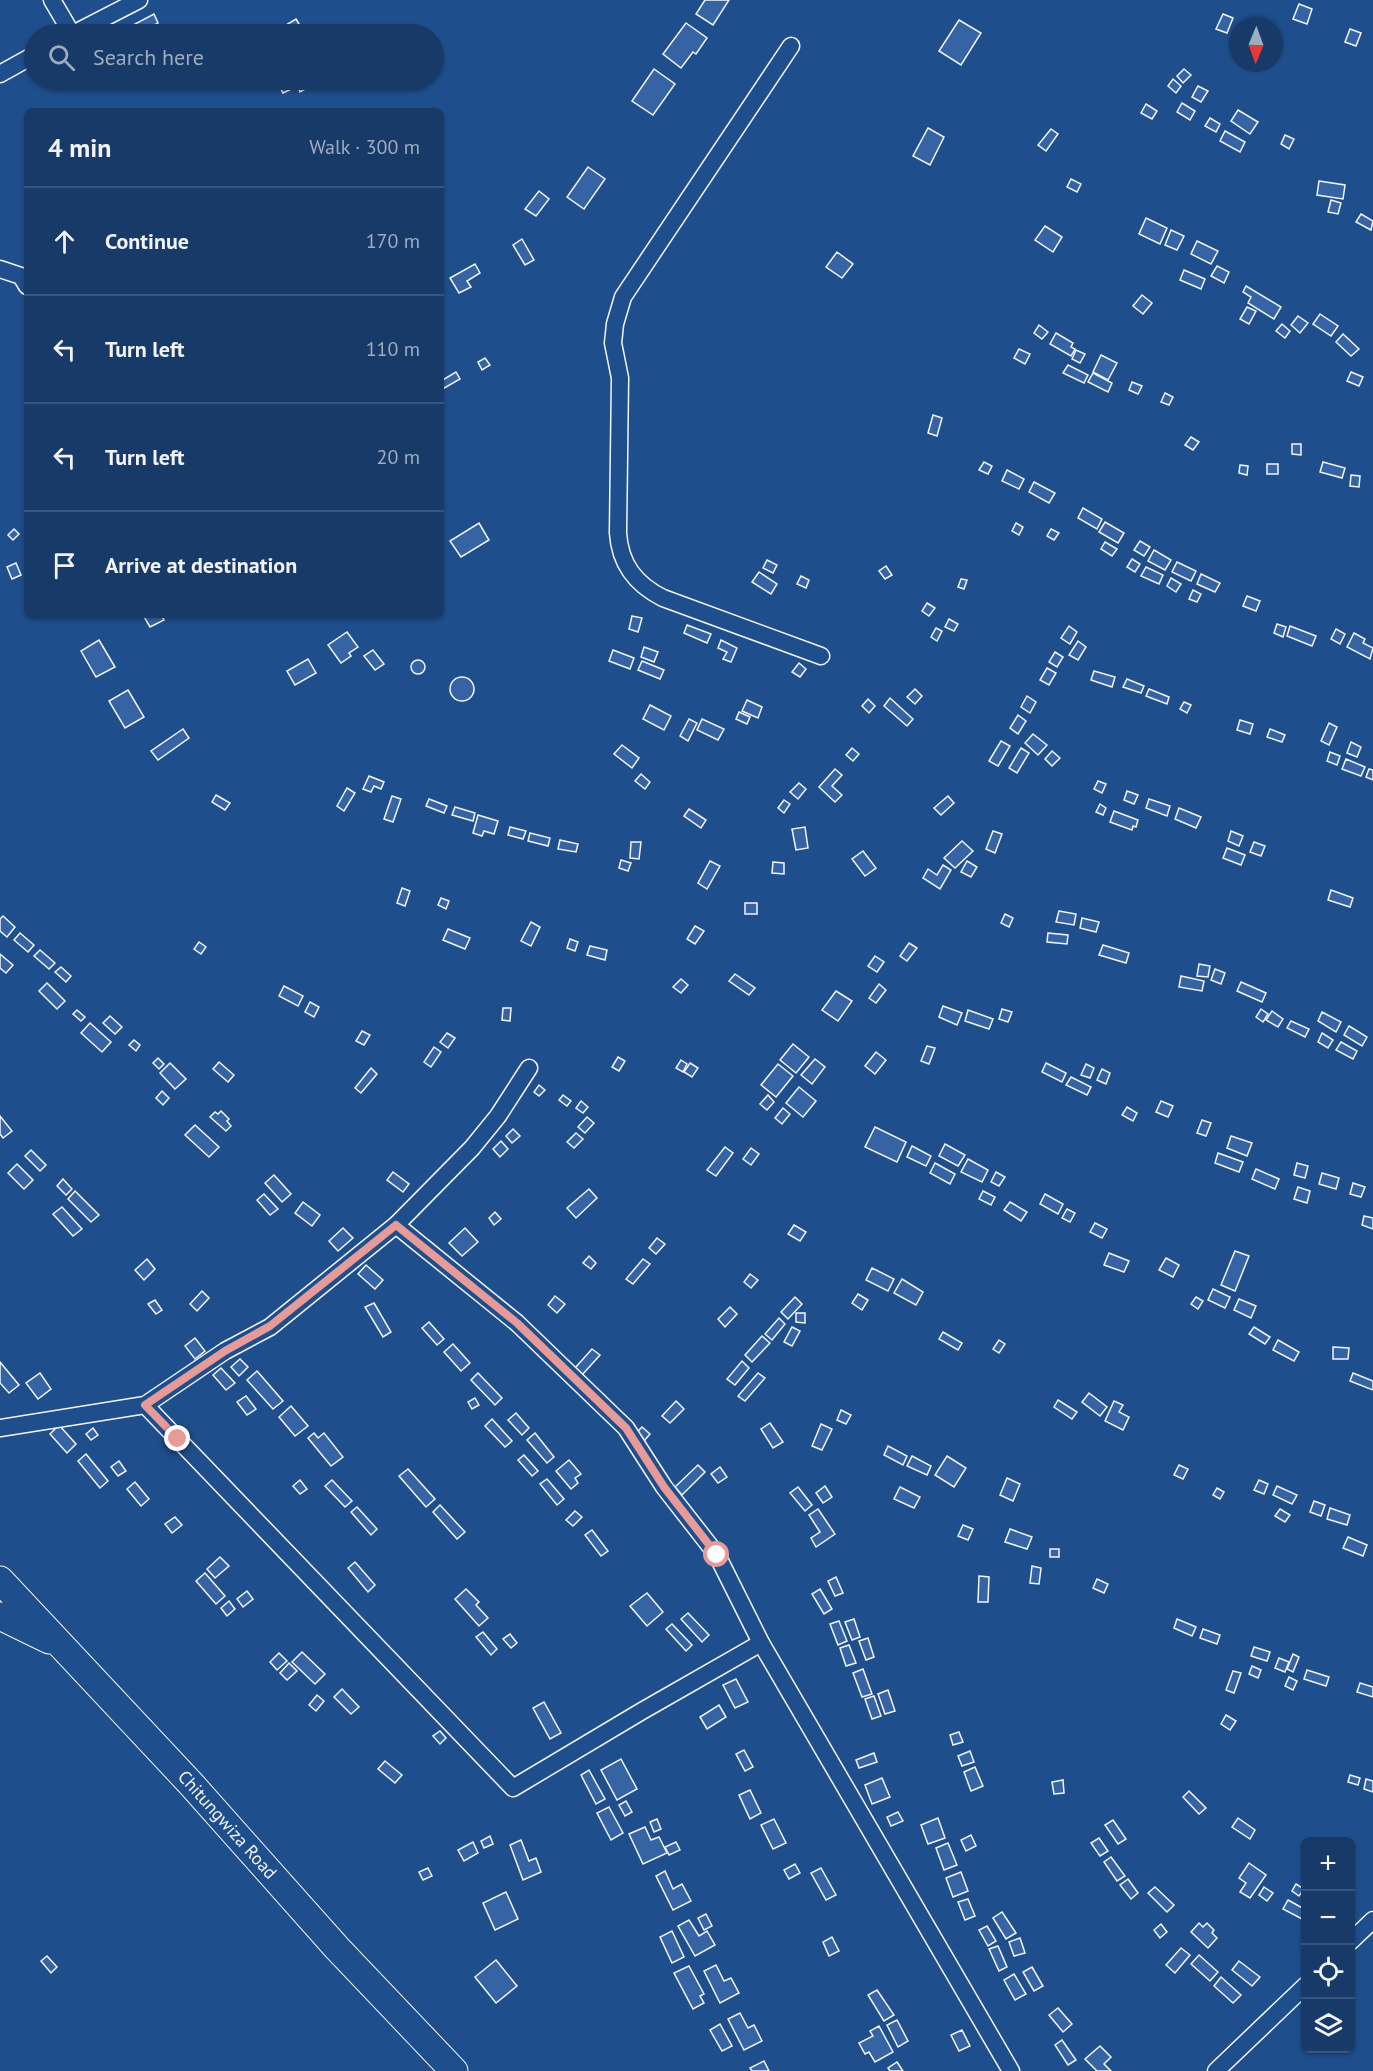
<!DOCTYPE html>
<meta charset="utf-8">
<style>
body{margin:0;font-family:"PT Sans",sans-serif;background:#244571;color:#f1f3f6}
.controls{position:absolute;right:18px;bottom:18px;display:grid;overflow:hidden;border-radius:9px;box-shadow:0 2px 4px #0004}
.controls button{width:54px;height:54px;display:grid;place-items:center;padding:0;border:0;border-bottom:2px solid #36547d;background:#173a69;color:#f1f3f6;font:30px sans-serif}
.compass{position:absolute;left:1229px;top:18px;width:54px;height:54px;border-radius:50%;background:#173a69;box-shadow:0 2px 4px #0004;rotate:181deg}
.stop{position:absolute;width:18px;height:18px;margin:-14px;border:4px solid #e69b98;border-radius:50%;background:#fff}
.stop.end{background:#e69b98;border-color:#fff;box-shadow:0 2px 6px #0008}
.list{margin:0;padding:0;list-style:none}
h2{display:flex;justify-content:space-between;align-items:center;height:78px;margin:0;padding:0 24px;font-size:26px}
h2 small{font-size:20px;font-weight:400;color:#9eadc0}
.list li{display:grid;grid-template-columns:39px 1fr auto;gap:18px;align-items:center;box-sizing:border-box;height:108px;padding:0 24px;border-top:2px solid #36547d}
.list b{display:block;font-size:22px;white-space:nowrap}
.list em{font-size:20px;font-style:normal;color:#9eadc0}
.icon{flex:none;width:33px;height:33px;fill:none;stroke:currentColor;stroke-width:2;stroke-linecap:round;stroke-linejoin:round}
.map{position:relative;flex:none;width:1373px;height:2071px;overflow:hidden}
.search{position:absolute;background:#173a69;box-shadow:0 2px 4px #0004;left:24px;top:24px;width:420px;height:66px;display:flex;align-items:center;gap:15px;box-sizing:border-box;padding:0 21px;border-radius:33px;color:#9eadc0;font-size:22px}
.panel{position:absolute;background:#173a69;box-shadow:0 2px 4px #0004;left:24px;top:108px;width:420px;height:510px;border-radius:9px}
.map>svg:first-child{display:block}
.building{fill:#3563a3;stroke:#f2f6ff;stroke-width:1.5}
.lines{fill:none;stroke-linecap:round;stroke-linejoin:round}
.minor-casing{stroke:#f2f6ff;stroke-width:19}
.primary-casing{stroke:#f2f6ff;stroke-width:29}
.minor{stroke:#1f4e8c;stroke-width:16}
.primary{stroke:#1f4e8c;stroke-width:27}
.route{stroke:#e69b98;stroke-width:8}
.labels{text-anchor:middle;stroke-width:4.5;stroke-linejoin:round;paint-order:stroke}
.street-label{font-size:18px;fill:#f2f6ff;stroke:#1f4e8c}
</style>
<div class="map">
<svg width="1373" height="2071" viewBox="0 0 1373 2071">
<rect width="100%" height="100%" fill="#1f4e8c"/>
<g class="building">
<path d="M705,0H729L713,25L696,14Z"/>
<path d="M1299,4L1312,9L1307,24L1293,19Z"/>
<path d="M154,14L158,23L138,34L133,25Z"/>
<path d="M1223,14L1233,18L1227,33L1216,29Z"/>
<path d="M296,19L305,34H271Z"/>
<path d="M959,20L981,33L961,65L939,51Z"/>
<path d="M686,23L707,38L696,54L693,52L681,68L663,54Z"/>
<path d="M1350,29L1361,33L1356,46L1345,42Z"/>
<path d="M654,69L675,84L653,115L632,101Z"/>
<path d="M1184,69L1191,75L1183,83L1177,76Z"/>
<path d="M1173,79L1181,86L1176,93L1168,86Z"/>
<path d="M276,80H317L310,83L311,86L300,92L298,86L283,93Z"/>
<path d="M1198,86L1208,91L1201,102L1192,97Z"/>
<path d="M1182,103L1195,111L1190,120L1177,112Z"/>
<path d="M1146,104L1157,111L1152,119L1141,113Z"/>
<path d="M1238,110L1258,122L1250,134L1231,121Z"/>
<path d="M1210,118L1220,124L1216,132L1205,126Z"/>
<path d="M928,128L944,137L930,165L913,156Z"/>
<path d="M1051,129L1058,134L1046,151L1038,145Z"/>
<path d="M1225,131L1245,142L1240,152L1220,141Z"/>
<path d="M1285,135L1294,139L1289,149L1281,144Z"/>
<path d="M588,167L605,179L584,209L567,197Z"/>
<path d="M1071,179L1081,184L1077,192L1067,187Z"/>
<path d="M1319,181L1345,185L1343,199L1317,195Z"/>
<path d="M539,191L549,199L536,216L525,209Z"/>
<path d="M1331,200L1341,203L1338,214L1328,212Z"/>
<path d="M1361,214L1373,221L1371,230L1356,222Z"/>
<path d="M1146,218L1167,228L1160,244L1139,234Z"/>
<path d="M1045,226L1062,237L1053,252L1035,240Z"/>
<path d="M1171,230L1184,236L1177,250L1165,245Z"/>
<path d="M522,239L534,260L525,265L513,245Z"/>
<path d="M1197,241L1218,251L1211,264L1191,254Z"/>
<path d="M837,252L853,264L842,278L826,267Z"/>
<path d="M475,264L480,273L467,281L471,287L459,293L450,278Z"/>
<path d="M1217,266L1229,272L1224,283L1211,276Z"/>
<path d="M1184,270L1205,279L1201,289L1180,280Z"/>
<path d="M1246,286L1281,307L1274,319L1248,303L1251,297L1243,292Z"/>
<path d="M1142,295L1152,303L1143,314L1133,306Z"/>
<path d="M1247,307L1256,311L1249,324L1240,319Z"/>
<path d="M1320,314L1338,326L1331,336L1313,324Z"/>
<path d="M1298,316L1308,323L1300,333L1291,325Z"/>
<path d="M1282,324L1290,331L1285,338L1276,331Z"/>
<path d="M1039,325L1048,332L1042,339L1034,333Z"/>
<path d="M1056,333L1073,343L1071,347L1075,349L1071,356L1050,344Z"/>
<path d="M1343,334L1359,349L1351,356L1336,342Z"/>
<path d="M1019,349L1030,354L1025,364L1014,358Z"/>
<path d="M1076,350L1085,354L1080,363L1072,359Z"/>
<path d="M1101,355L1117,363L1108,380L1093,372Z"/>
<path d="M485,358L490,365L482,370L478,362Z"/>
<path d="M1068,365L1088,375L1084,383L1063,373Z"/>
<path d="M456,372L460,379L441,390V381Z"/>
<path d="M1351,372L1363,377L1359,386L1347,381Z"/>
<path d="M1093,373L1112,383L1108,392L1088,382Z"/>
<path d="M1132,382L1142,386L1138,394L1129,390Z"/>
<path d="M1165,393L1173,397L1169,405L1161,402Z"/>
<path d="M933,415L942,418L937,436L928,433Z"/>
<path d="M1191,437L1199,442L1193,450L1185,445Z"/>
<path d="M1292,444H1301V455L1292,454Z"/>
<path d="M984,462L992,466L988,474L979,470Z"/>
<path d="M1323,462L1345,468L1342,478L1320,472Z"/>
<rect x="1267" y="464" width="11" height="10"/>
<path d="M1240,465L1248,466L1247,475L1239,473Z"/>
<path d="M1007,470L1024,479L1019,489L1002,481Z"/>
<path d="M1351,475L1360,476L1359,487L1350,486Z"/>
<path d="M1034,482L1055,493L1049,503L1029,492Z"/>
<path d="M1083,508L1102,519L1097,529L1078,518Z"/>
<path d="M1105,522L1124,533L1118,543L1099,532Z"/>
<path d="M479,523L489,540L461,557L450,541Z"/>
<path d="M1016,523L1023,527L1019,535L1012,531Z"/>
<path d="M14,529L19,534L13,540L8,535Z"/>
<path d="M1051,529L1059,533L1054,540L1047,536Z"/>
<path d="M1140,541L1150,547L1144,556L1134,550Z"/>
<path d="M1105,542L1117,549L1112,556L1101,549Z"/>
<path d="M1154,550L1171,560L1165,570L1148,561Z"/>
<path d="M1132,559L1140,564L1135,572L1127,567Z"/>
<path d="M767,560L777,565L773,573L763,568Z"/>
<path d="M1177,562L1196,571L1191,581L1172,572Z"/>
<path d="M16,563L21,575L12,579L7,567Z"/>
<path d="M886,566L892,575L885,579L879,571Z"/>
<path d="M1146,567L1163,575L1159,584L1141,576Z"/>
<path d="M759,572L777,584L771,594L752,582Z"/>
<path d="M1201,574L1220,583L1215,592L1197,584Z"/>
<path d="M801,576L809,580L806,588L797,584Z"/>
<path d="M1171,578L1181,584L1176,592L1167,586Z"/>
<path d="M961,579L967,580L964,589L958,587Z"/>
<path d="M1193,590L1201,594L1197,602L1189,599Z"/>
<path d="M1247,596L1260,601L1256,611L1243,606Z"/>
<path d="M927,603L935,608L929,616L922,611Z"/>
<path d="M143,615H161L164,620L150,627Z"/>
<path d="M632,616L642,618L638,632L629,629Z"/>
<path d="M949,619L958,624L954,631L945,627Z"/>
<path d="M1277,624L1286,627L1283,637L1274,633Z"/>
<path d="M687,625L711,634L707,643L684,633Z"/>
<path d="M1069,626L1077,632L1070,644L1061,638Z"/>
<path d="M1290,626L1316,636L1312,646L1287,636Z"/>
<path d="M936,628L942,631L937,641L931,637Z"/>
<path d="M1336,629L1345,634L1340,644L1331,639Z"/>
<path d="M347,632L358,647L349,653L351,656L341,663L328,645Z"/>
<path d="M1354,633L1365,639L1363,643L1373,648L1370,659L1347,647Z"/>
<path d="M99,640L115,667L96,677L81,651Z"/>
<path d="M721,640L737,648L731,662L723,659L727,652L718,648Z"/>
<path d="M1078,641L1086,647L1078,660L1069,655Z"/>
<path d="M644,647L658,652L654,662L641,657Z"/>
<path d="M373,650L384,664L375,670L364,656Z"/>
<path d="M613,650L634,658L630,669L609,661Z"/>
<path d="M1055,652L1063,657L1057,667L1049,662Z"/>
<path d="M308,659L316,673L295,685L287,671Z"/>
<circle cx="418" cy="667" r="7"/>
<path d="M642,661L664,670L660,679L638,670Z"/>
<path d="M799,663L806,669L800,677L792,672Z"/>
<path d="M1047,668L1056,673L1049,685L1040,680Z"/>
<path d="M1094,671L1115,677L1112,687L1091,680Z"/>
<circle cx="462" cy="689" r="12"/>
<path d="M1127,679L1144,686L1141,693L1123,687Z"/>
<path d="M915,689L922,696L915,704L907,697Z"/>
<path d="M1149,689L1169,697L1167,704L1146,696Z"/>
<path d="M128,690L144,717L125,728L109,701Z"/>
<path d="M1027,696L1036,702L1030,713L1021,707Z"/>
<path d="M890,698L913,719L907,726L884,706Z"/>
<path d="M868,699L875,706L869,713L862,706Z"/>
<path d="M747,700L762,707L758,718L742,711Z"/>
<path d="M1184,702L1191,705L1187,713L1180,709Z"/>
<path d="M650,705L671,716L664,730L643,719Z"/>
<path d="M739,712L750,717L747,724L736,719Z"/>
<path d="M1018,715L1026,721L1018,734L1010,728Z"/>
<path d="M689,719L697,723L688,741L680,736Z"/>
<path d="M702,719L724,729L718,740L697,730Z"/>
<path d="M1240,720L1253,724L1250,734L1237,730Z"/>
<path d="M1329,723L1337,727L1329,745L1321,741Z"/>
<path d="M183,729L189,738L158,760L151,751Z"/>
<path d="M1270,729L1285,735L1282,742L1267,737Z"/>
<path d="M1033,734L1047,745L1038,755L1025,743Z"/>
<path d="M1001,741L1010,746L998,766L989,761Z"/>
<path d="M1351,742L1361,747L1357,757L1347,753Z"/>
<path d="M622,745L639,758L632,768L614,754Z"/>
<path d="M852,748L859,754L853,761L846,755Z"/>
<path d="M1021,748L1029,753L1017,773L1009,768Z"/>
<path d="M1052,751L1060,758L1052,766L1045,759Z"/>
<path d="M1330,752L1340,756L1337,765L1327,761Z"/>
<path d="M1346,759L1365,767L1361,776L1342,769Z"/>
<path d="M835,769L842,775L832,786L842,795L835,802L819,787Z"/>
<path d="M1369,769L1373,770V780L1366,777Z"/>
<path d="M641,774L650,782L645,789L635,781Z"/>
<path d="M369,776L384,782L381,789L374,786L371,792L363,789Z"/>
<path d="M1098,781L1106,784L1102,793L1094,789Z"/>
<path d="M799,783L806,789L798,799L790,792Z"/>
<path d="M347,788L355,793L344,811L337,806Z"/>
<path d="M1127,791L1138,795L1134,804L1124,800Z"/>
<path d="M216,795L230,803L225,810L212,802Z"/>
<path d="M392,796L401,799L393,822L384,819Z"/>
<path d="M948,796L954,803L941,815L934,808Z"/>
<path d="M429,799L447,806L444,813L426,806Z"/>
<path d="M1149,799L1170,806L1167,816L1146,808Z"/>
<path d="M784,800L790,804L784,813L778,808Z"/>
<path d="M1100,804L1106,808L1103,815L1096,812Z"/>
<path d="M455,807L475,813L473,821L452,815Z"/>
<path d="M1179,808L1201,817L1196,828L1175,819Z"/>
<path d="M689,809L706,820L701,828L684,816Z"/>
<path d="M1114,811L1138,820L1136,827L1133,826L1132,830L1110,822Z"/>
<path d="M478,815L498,821L494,834L484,831L482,836L473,833Z"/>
<path d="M510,827L526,831L523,839L508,835Z"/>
<path d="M805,827L808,848L796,850L792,829Z"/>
<path d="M993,831L1002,834L995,853L986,849Z"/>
<path d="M1231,831L1243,836L1239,846L1228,841Z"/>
<path d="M530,833L550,838L548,846L528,841Z"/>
<path d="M560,840L578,844L576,852L558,849Z"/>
<path d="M962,841L973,851L955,868L944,858Z"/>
<path d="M631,842H641L639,859L630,858Z"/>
<path d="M1254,842L1265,846L1261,856L1250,852Z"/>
<path d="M1227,848L1245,855L1241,865L1223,858Z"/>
<path d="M863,851L876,868L865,876L852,859Z"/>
<path d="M621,860L631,863L628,871L619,868Z"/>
<path d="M710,861L720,866L707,889L698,883Z"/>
<path d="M967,861L977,867L971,877L961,872Z"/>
<path d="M773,862L784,863V874L772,873Z"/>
<path d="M943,865L951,870L940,889L923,878L928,869L937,875Z"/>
<path d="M402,888L410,891L405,906L397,903Z"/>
<path d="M1331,890L1353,898L1350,907L1328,900Z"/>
<path d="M441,898L449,901L446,909L438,905Z"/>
<rect x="745" y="903" width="12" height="11"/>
<path d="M1059,911L1076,914L1074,925L1056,922Z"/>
<path d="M1005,914L1013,918L1009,927L1001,923Z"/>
<path d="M3,916L15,927L7,937L0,931V919Z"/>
<path d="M1082,918L1099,922L1096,932L1080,928Z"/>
<path d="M531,922L540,927L531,946L521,941Z"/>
<path d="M695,926L704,931L695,944L687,939Z"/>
<path d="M448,929L470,938L465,949L443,940Z"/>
<path d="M20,933L34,945L28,952L14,940Z"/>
<path d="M1048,933L1068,935L1067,944L1047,942Z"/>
<path d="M570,939L578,942L575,951L567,948Z"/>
<path d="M199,942L206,947L201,954L194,949Z"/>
<path d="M909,943L917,948L907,961L900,956Z"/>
<path d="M1103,945L1129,953L1126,963L1099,955Z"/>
<path d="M590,946L607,950L605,960L587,955Z"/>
<path d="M40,950L55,963L49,969L34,956Z"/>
<path d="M0,954L13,965L6,973L0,968Z"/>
<path d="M875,956L884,962L877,972L868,966Z"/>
<path d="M1199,964L1210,966L1208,977L1197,976Z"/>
<path d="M61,967L71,976L66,982L55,972Z"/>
<path d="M1215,969L1225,973L1221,984L1211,980Z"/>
<path d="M735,974L755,988L749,995L729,981Z"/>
<path d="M1181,976L1204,981L1202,991L1179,987Z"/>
<path d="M681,979L688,985L681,993L673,987Z"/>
<path d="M1241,982L1266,993L1262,1002L1237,991Z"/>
<path d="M47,983L65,1001L57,1009L39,991Z"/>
<path d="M879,984L886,990L876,1003L869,998Z"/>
<path d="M284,986L303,996L298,1006L279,996Z"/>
<path d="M836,991L852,1001L838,1021L822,1010Z"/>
<path d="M310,1002L319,1007L314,1017L305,1012Z"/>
<path d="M943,1006L962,1013L957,1025L939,1017Z"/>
<path d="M503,1008H511L510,1021L502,1020Z"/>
<path d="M1002,1009L1012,1012L1008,1022L999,1019Z"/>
<path d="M1261,1009L1268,1014L1263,1022L1256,1017Z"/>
<path d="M77,1010L85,1017L81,1021L73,1014Z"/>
<path d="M968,1010L993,1019L989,1029L965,1021Z"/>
<path d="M1272,1011L1283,1019L1278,1027L1266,1020Z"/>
<path d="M1322,1012L1341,1022L1336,1032L1318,1021Z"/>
<path d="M110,1016L122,1027L115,1034L103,1023Z"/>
<path d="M1291,1021L1309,1029L1305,1037L1287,1028Z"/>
<path d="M90,1023L111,1042L102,1052L81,1033Z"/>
<path d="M1349,1026L1367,1037L1362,1046L1344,1035Z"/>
<path d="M362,1031L370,1035L364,1045L356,1041Z"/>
<path d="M447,1033L455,1038L448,1048L440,1042Z"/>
<path d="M1322,1033L1333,1040L1328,1048L1318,1042Z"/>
<path d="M134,1040L140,1045L136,1051L129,1045Z"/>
<path d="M1341,1042L1357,1051L1353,1059L1336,1050Z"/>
<path d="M793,1044L809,1057L796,1073L780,1060Z"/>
<path d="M927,1046L935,1048L929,1064L921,1061Z"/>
<path d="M434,1047L441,1052L431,1067L424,1062Z"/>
<path d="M876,1052L886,1060L875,1074L865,1066Z"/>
<path d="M618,1057L625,1061L619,1071L612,1067Z"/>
<path d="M158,1058L164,1064L159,1069L153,1063Z"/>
<path d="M815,1059L825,1067L812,1084L801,1075Z"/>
<path d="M681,1060L687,1064L683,1072L676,1068Z"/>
<path d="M219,1062L234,1075L228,1082L213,1069Z"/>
<path d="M170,1063L186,1079L175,1089L160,1073Z"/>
<path d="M690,1063L698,1068L692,1077L684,1072Z"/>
<path d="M1046,1063L1066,1073L1062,1082L1042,1072Z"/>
<path d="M778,1064L793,1076L776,1097L761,1085Z"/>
<path d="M1086,1064L1094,1068L1090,1078L1081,1075Z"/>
<path d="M371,1068L377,1074L361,1093L355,1088Z"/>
<path d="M1102,1069L1110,1073L1106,1084L1097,1080Z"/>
<path d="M1071,1077L1091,1087L1087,1095L1066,1085Z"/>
<path d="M539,1085L545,1090L539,1096L534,1092Z"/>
<path d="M799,1087L816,1101L803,1117L786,1103Z"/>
<path d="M162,1091L169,1098L163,1105L156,1098Z"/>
<path d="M563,1095L571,1101L567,1106L559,1100Z"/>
<path d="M768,1095L774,1102L767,1110L760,1104Z"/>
<path d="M581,1101L588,1107L583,1113L576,1108Z"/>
<path d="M1161,1101L1173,1106L1168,1117L1156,1112Z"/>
<path d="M1127,1107L1137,1113L1133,1121L1122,1115Z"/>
<path d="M783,1108L790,1114L782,1124L775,1118Z"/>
<path d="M221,1111L229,1119L227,1121L231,1126L226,1131L210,1117L215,1112L218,1114Z"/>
<path d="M0,1116L12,1131L3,1138L0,1134Z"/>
<path d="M587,1117L594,1123L585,1133L578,1127Z"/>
<path d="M1202,1120L1211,1123L1206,1136L1197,1133Z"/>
<path d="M195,1125L219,1147L209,1157L185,1135Z"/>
<path d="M875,1127L906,1142L897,1162L865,1147Z"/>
<path d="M513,1129L520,1136L512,1143L506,1136Z"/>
<path d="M576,1133L583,1139L574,1148L567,1142Z"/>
<path d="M1231,1136L1252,1143L1247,1156L1227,1148Z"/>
<path d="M501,1141L508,1149L500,1157L493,1149Z"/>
<path d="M945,1144L965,1155L958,1166L939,1156Z"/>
<path d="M912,1146L931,1156L926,1166L907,1157Z"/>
<path d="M725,1147L733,1153L716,1176L707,1170Z"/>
<path d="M751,1148L759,1154L751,1165L743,1159Z"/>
<path d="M31,1150L46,1165L40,1171L25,1156Z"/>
<path d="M1218,1153L1243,1162L1239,1172L1215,1163Z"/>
<path d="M968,1159L988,1170L982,1182L961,1172Z"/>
<path d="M935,1163L955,1174L950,1184L930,1173Z"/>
<path d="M1297,1163L1308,1166L1305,1178L1294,1175Z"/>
<path d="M17,1164L33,1180L24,1189L8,1173Z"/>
<path d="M1256,1169L1279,1179L1275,1189L1252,1179Z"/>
<path d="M393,1172L409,1184L403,1192L387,1180Z"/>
<path d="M996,1172L1005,1177L999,1186L991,1182Z"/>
<path d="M1322,1173L1339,1178L1336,1189L1319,1184Z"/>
<path d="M274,1175L291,1194L282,1202L265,1183Z"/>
<path d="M63,1179L72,1189L66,1195L57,1186Z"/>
<path d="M1353,1183L1365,1187L1361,1197L1350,1194Z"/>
<path d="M1298,1187L1310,1191L1307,1203L1294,1199Z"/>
<path d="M589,1189L597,1198L576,1218L567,1208Z"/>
<path d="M75,1191L99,1215L91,1222L68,1199Z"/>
<path d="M983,1191L995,1197L991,1205L979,1199Z"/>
<path d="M264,1194L278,1209L270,1215L257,1200Z"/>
<path d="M1045,1194L1063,1204L1058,1214L1040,1204Z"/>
<path d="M303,1202L320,1215L312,1226L295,1213Z"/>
<path d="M1010,1202L1027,1212L1021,1221L1004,1210Z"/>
<path d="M62,1207L82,1229L73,1236L53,1214Z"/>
<path d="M1067,1209L1075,1213L1070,1222L1062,1218Z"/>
<path d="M495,1212L501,1219L494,1225L489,1218Z"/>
<path d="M1364,1216L1373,1218V1229L1362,1225Z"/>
<path d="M1095,1223L1107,1229L1102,1238L1090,1232Z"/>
<path d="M794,1225L806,1232L800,1241L788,1234Z"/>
<path d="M343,1228L353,1238L338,1251L329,1241Z"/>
<path d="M465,1228L478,1242L462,1256L449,1243Z"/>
<path d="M657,1238L665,1244L656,1254L649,1248Z"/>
<path d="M1235,1251L1249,1256L1235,1291L1221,1285Z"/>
<path d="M1109,1253L1129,1261L1124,1272L1104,1265Z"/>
<path d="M589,1256L596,1263L591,1269L583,1263Z"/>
<path d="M1166,1258L1179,1265L1173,1277L1159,1270Z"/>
<path d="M147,1259L155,1269L144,1280L135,1270Z"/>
<path d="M643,1259L650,1264L633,1284L626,1279Z"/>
<path d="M366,1265L383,1280L375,1289L358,1274Z"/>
<path d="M872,1268L894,1279L888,1291L866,1280Z"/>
<path d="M750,1274L758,1280L751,1288L744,1282Z"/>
<path d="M902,1279L923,1292L916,1305L894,1293Z"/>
<path d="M1213,1289L1230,1297L1225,1308L1208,1300Z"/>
<path d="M202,1291L209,1298L197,1311L190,1304Z"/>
<path d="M858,1294L868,1300L862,1310L852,1303Z"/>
<path d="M555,1296L565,1304L557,1313L548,1305Z"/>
<path d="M795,1297L802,1304L788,1319L781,1312Z"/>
<path d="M1196,1297L1203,1301L1198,1309L1191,1304Z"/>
<path d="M1239,1299L1256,1306L1251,1318L1234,1310Z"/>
<path d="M155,1300L162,1310L156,1314L148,1304Z"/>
<path d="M374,1303L391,1332L383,1337L365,1307Z"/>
<path d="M730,1307L737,1314L725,1327L718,1319Z"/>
<path d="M796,1313H805V1323L796,1322Z"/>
<path d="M779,1318L785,1324L772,1340L765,1334Z"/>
<path d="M429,1322L444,1339L437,1345L422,1328Z"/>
<path d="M792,1327L800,1331L792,1346L784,1342Z"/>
<path d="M1254,1327L1270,1337L1265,1344L1249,1334Z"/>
<path d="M943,1332L962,1343L958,1350L939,1339Z"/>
<path d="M762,1336L770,1343L752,1362L745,1355Z"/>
<path d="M195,1338L205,1351L195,1359L185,1346Z"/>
<path d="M999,1340L1005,1344L999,1353L993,1349Z"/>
<path d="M1278,1340L1299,1352L1294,1361L1273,1350Z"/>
<path d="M453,1344L470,1363L461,1371L444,1352Z"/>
<path d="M1333,1347L1349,1348L1348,1359H1333Z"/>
<path d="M592,1349L600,1355L582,1375L575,1368Z"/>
<path d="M240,1359L248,1367L239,1376L231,1367Z"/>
<path d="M742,1361L749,1368L735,1385L727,1379Z"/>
<path d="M0,1362L19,1385L9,1393L0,1383Z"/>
<path d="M221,1368L235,1383L226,1390L213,1375Z"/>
<path d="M257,1371L283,1401L273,1409L247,1380Z"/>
<path d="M40,1373L51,1389L38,1399L26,1383Z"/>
<path d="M478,1373L502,1398L495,1405L471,1380Z"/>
<path d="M758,1373L765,1378L745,1401L738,1396Z"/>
<path d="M1353,1373L1373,1381V1390L1350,1381Z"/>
<path d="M1089,1393L1107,1407L1100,1416L1082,1402Z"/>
<path d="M246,1396L256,1409L247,1415L237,1402Z"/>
<path d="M475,1398L479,1405L472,1409L468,1402Z"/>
<path d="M1058,1400L1077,1412L1072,1419L1054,1407Z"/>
<path d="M676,1401L684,1409L670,1423L662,1416Z"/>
<path d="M1114,1401L1123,1405L1119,1412L1129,1417L1123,1430L1105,1421Z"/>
<path d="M291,1406L308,1426L295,1436L279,1417Z"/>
<path d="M841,1410L851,1415L846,1424L837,1420Z"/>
<path d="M516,1413L529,1428L522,1435L508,1420Z"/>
<path d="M492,1419L512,1441L505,1447L485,1426Z"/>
<path d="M770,1423L783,1442L773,1448L761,1429Z"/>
<path d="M821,1424L832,1429L822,1450L812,1446Z"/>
<path d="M59,1425L76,1444L67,1453L50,1434Z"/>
<path d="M642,1427L650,1434L644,1441L636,1433Z"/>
<path d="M93,1428L98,1435L91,1440L86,1434Z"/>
<path d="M314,1433L318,1438L324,1433L343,1457L331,1466L308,1438Z"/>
<path d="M535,1433L554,1457L547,1463L527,1440Z"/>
<path d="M888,1446L907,1456L903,1465L884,1455Z"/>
<path d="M86,1454L108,1481L100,1488L78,1461Z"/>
<path d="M524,1455L538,1471L532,1476L518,1460Z"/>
<path d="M912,1456L931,1466L927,1475L907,1466Z"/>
<path d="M947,1456L966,1468L954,1487L935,1475Z"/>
<path d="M569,1460L581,1474L575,1478L578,1483L571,1489L556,1471Z"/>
<path d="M119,1461L126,1471L118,1476L111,1467Z"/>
<path d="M698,1465L705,1472L682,1495L675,1487Z"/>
<path d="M1179,1465L1188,1469L1183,1479L1174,1475Z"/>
<path d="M720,1467L727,1477L718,1483L711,1474Z"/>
<path d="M408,1469L435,1499L426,1507L399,1476Z"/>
<path d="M1007,1478L1020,1484L1013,1501L1000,1495Z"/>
<path d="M547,1479L564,1499L557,1505L540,1484Z"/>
<path d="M300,1480L307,1489L300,1494L293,1486Z"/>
<path d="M332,1480L352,1501L345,1507L325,1486Z"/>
<path d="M1259,1480L1268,1484L1264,1494L1254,1490Z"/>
<path d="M135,1482L149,1499L141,1506L127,1489Z"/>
<path d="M825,1486L832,1497L823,1503L816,1493Z"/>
<path d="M1277,1486L1297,1495L1292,1504L1273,1495Z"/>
<path d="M798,1487L812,1505L805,1511L790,1493Z"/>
<path d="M900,1487L920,1497L914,1508L894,1499Z"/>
<path d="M1217,1488L1224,1492L1220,1499L1213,1495Z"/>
<path d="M1314,1501L1325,1505L1321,1516L1310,1512Z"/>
<path d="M440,1505L465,1532L457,1539L433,1512Z"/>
<path d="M357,1507L377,1529L371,1535L351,1512Z"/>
<path d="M1330,1508L1350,1515L1347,1525L1327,1519Z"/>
<path d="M818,1509L835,1534L816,1547L811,1538L820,1532L809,1515Z"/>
<path d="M1280,1509L1290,1515L1285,1522L1275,1516Z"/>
<path d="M575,1511L582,1517L573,1526L566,1520Z"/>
<path d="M175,1517L182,1525L172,1533L165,1524Z"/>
<path d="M963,1525L973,1529L968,1540L958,1536Z"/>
<path d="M1010,1529L1032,1537L1027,1549L1005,1542Z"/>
<path d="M592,1530L608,1551L601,1556L585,1535Z"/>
<path d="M1348,1537L1367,1545L1363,1556L1343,1548Z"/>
<rect x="1050" y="1549" width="9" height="8"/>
<path d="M220,1557L229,1566L215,1578L207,1569Z"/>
<path d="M355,1562L375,1585L368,1592L348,1568Z"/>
<path d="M1032,1566L1041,1568L1039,1584L1030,1583Z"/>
<path d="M205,1573L225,1596L216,1604L196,1581Z"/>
<path d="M979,1576L989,1577L988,1602H978Z"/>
<path d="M836,1577L843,1593L835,1596L828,1581Z"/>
<path d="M1097,1579L1108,1584L1104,1593L1093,1588Z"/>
<path d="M466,1589L479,1602L476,1605L488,1618L479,1626L455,1599Z"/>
<path d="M820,1589L832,1609L824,1614L812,1594Z"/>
<path d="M247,1591L253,1599L243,1607L237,1599Z"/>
<path d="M647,1593L663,1612L647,1626L630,1606Z"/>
<path d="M229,1601L235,1609L227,1616L221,1608Z"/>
<path d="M688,1613L709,1635L702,1642L681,1619Z"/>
<path d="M854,1619L860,1637L852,1640L845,1622Z"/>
<path d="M1177,1619L1196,1627L1192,1636L1174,1628Z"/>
<path d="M839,1621L847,1641L838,1645L830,1624Z"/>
<path d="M672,1624L692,1645L686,1651L666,1629Z"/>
<path d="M1203,1629L1220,1635L1217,1644L1200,1638Z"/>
<path d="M483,1632L497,1649L491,1655L476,1637Z"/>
<path d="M510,1634L517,1643L511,1648L503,1639Z"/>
<path d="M868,1638L874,1657L866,1660L859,1641Z"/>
<path d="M849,1645L856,1663L846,1666L840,1648Z"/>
<path d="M1254,1647L1270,1652L1267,1661L1251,1656Z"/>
<path d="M302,1652L325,1674L315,1684L292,1662Z"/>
<path d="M279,1653L287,1661L277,1670L270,1662Z"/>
<path d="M1293,1654L1299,1657L1293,1672L1287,1669Z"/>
<path d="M1279,1658L1289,1662L1285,1672L1275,1668Z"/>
<path d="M289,1663L297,1671L287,1680L280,1673Z"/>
<path d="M1252,1666L1261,1670L1258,1678L1249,1674Z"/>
<path d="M863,1669L872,1694L862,1697L853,1673Z"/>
<path d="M1307,1670L1329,1677L1326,1686L1304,1679Z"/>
<path d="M1233,1671L1241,1673L1234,1693L1226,1690Z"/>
<path d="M1289,1677L1297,1681L1293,1690L1285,1686Z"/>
<path d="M736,1679L748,1702L735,1708L723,1685Z"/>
<path d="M1360,1683L1373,1687V1697L1357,1692Z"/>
<path d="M342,1689L359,1707L351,1714L334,1697Z"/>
<path d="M888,1690L895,1711L885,1714L878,1694Z"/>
<path d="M317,1695L324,1701L316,1711L309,1705Z"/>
<path d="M874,1696L881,1716L872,1719L865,1699Z"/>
<path d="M544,1702L561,1733L550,1739L533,1708Z"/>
<path d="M719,1705L726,1717L707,1729L700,1717Z"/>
<path d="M1226,1715L1236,1721L1230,1730L1221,1724Z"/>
<path d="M440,1731L446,1738L440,1744L433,1736Z"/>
<path d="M959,1732L963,1742L953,1745L950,1735Z"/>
<path d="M744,1750L753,1767L745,1771L736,1754Z"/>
<path d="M970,1751L974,1762L962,1766L958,1756Z"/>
<path d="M874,1753L877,1762L859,1768L856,1760Z"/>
<path d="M621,1759L637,1789L617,1800L601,1770Z"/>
<path d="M385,1761L402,1775L395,1783L378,1769Z"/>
<path d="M975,1767L983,1786L971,1791L964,1772Z"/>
<path d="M589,1770L605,1799L596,1804L581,1775Z"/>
<path d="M1350,1775L1360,1778L1358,1785L1348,1782Z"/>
<path d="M882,1778L890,1797L872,1804L865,1785Z"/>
<path d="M1366,1779L1373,1781V1792L1364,1789Z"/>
<path d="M1063,1780L1064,1793L1054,1794L1052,1782Z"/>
<path d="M750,1790L761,1813L750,1819L739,1795Z"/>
<path d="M1189,1791L1206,1808L1199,1814L1183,1797Z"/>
<path d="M626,1801L632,1812L625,1816L619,1805Z"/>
<path d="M609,1807L623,1833L611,1840L597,1813Z"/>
<path d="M898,1812L903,1821L891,1826L887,1817Z"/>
<path d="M938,1818L945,1838L928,1844L921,1825Z"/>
<path d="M1238,1818L1255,1830L1250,1839L1232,1827Z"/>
<path d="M657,1819L661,1829L654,1832L650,1822Z"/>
<path d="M774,1819L786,1843L773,1849L761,1825Z"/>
<path d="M1113,1820L1126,1839L1118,1844L1105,1825Z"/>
<path d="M645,1827L651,1840L659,1837L667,1853L643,1864L629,1834Z"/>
<path d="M971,1835L976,1846L966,1851L961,1840Z"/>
<path d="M490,1836L493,1844L484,1848L481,1841Z"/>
<path d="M1099,1838L1108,1851L1100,1856L1091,1843Z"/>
<path d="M521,1840L529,1861L536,1858L541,1872L523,1880L510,1845Z"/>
<path d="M473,1842L478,1853L464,1861L458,1850Z"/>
<path d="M676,1842L680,1850L669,1855L665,1847Z"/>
<path d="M948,1843L957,1865L944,1870L936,1848Z"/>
<path d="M1111,1857L1125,1876L1117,1881L1104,1862Z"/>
<path d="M1249,1863L1266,1875L1250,1898L1240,1892L1246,1883L1239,1878Z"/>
<path d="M795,1864L800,1873L789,1879L784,1870Z"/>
<path d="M428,1868L432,1876L423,1880L419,1872Z"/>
<path d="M821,1868L836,1895L826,1900L811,1873Z"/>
<path d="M665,1871L673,1889L682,1884L691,1901L673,1910L656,1876Z"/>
<path d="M961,1872L968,1891L953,1897L946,1878Z"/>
<path d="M1128,1879L1138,1893L1131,1899L1120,1885Z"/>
<path d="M1296,1884L1304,1889L1299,1896L1292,1891Z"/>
<path d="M1155,1887L1174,1905L1167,1912L1148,1893Z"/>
<path d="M1264,1887L1273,1893L1267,1901L1259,1895Z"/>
<path d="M506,1892L518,1919L495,1930L483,1903Z"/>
<path d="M968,1899L975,1916L965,1920L958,1902Z"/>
<path d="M1288,1900L1306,1910L1304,1920L1283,1909Z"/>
<path d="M1002,1912L1016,1933L1006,1939L993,1918Z"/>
<path d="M706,1914L712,1926L704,1930L698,1918Z"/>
<path d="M689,1920L699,1936L707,1931L715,1945L695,1956L678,1926Z"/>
<path d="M1199,1923L1203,1927L1207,1923L1214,1930L1212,1933L1217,1938L1208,1948L1191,1932Z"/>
<path d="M1161,1924L1167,1932L1160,1938L1154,1930Z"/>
<path d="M987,1926L996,1941L988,1946L979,1930Z"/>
<path d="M672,1931L684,1957L672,1963L660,1937Z"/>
<path d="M832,1937L839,1951L829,1956L823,1942Z"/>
<path d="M1020,1938L1025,1953L1014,1956L1009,1942Z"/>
<path d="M998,1946L1007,1967L999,1971L989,1949Z"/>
<path d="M1181,1948L1190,1955L1175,1973L1166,1965Z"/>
<path d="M1199,1955L1218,1972L1210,1981L1191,1964Z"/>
<path d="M47,1956L57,1967L51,1973L41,1961Z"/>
<path d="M496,1960L517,1986L496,2003L475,1977Z"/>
<path d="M1239,1961L1260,1977L1252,1986L1232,1970Z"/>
<path d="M716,1965L724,1981L731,1978L739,1993L720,2003L704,1971Z"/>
<path d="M689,1966L704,1994L700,1996L704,2003L693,2009L674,1973Z"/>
<path d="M1032,1967L1043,1986L1034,1991L1023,1972Z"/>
<path d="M1014,1974L1026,1994L1015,2000L1004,1980Z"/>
<path d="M1221,1977L1241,1995L1233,2003L1214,1986Z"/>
<path d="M877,1990L894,2015L884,2021L868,1995Z"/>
<path d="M1058,2008L1072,2024L1063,2032L1049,2015Z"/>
<path d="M740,2013L748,2028L754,2025L762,2041L744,2050L728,2019Z"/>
<path d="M897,2020L908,2041L898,2047L887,2025Z"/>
<path d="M720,2024L732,2046L722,2051L710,2030Z"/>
<path d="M879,2026L893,2052L875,2062L869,2052L865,2054L859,2043L873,2036L870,2031Z"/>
<path d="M962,2030L970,2046L959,2051L951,2035Z"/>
<path d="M1062,2040L1076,2060L1068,2065L1055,2045Z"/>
<path d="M1100,2046L1111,2057L1104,2064L1111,2071H1097L1085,2059Z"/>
<path d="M764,2061L769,2071H752L750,2068Z"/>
<path d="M897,2062L903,2071H890L888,2068Z"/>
</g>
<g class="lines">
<defs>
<g id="minor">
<path d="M52,0L72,34"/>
<path d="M73,34L139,0"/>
<path d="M791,46L623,297L615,324L613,343L620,378L618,533C620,564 635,584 663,598L821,656"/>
<path d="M0,74L34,55"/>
<path d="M0,269L21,276L27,286"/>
<path d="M396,1225L517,1323L626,1428L664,1487L717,1555L761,1643L1011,2071"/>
<path d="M145,1405L513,1788L642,1711L761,1643"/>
<path d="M0,1428L145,1405L225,1351L270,1327L396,1225L472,1148L498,1116L529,1068"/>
<path d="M1350,1942L1373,1920"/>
<path d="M1216,2071L1306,1985"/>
</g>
<g id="primary">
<path id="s1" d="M0,1580L192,1785L337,1948L454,2071"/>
<path d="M0,1616L49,1640"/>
</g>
</defs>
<use href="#minor" class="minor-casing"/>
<use href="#primary" class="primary-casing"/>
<use href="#minor" class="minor"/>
<use href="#primary" class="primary"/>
</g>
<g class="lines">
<path class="route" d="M178,1439L145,1405L225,1351L270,1326L396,1225L517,1323L626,1428L664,1487L717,1555"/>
</g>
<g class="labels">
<g class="street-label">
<text dy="6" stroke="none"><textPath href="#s1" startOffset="334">Chitungwiza Road</textPath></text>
</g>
</g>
</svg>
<div class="controls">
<button>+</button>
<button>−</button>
<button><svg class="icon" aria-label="locate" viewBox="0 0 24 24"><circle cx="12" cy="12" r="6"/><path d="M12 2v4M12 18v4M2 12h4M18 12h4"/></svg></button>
<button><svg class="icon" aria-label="layers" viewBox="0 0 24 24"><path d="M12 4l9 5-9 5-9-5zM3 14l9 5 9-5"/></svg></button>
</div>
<svg class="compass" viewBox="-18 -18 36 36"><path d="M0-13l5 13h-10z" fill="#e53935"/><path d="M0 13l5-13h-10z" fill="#9eadc0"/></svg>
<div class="stop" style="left:717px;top:1555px"></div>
<div class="stop end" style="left:178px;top:1439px"></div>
<div class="search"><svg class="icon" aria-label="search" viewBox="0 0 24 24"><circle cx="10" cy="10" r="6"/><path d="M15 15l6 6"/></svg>Search here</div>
<section class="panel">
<h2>4 min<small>Walk · 300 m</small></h2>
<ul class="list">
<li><svg class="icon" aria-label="ahead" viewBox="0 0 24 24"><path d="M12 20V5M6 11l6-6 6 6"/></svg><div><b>Continue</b></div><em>170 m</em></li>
<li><svg class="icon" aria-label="left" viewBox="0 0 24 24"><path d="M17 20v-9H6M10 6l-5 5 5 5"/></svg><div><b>Turn left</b></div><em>110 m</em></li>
<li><svg class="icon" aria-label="left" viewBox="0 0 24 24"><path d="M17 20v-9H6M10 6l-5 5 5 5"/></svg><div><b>Turn left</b></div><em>20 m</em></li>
<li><svg class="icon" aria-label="arrive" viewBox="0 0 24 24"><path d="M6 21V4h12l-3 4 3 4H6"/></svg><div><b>Arrive at destination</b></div></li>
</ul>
</section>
</div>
